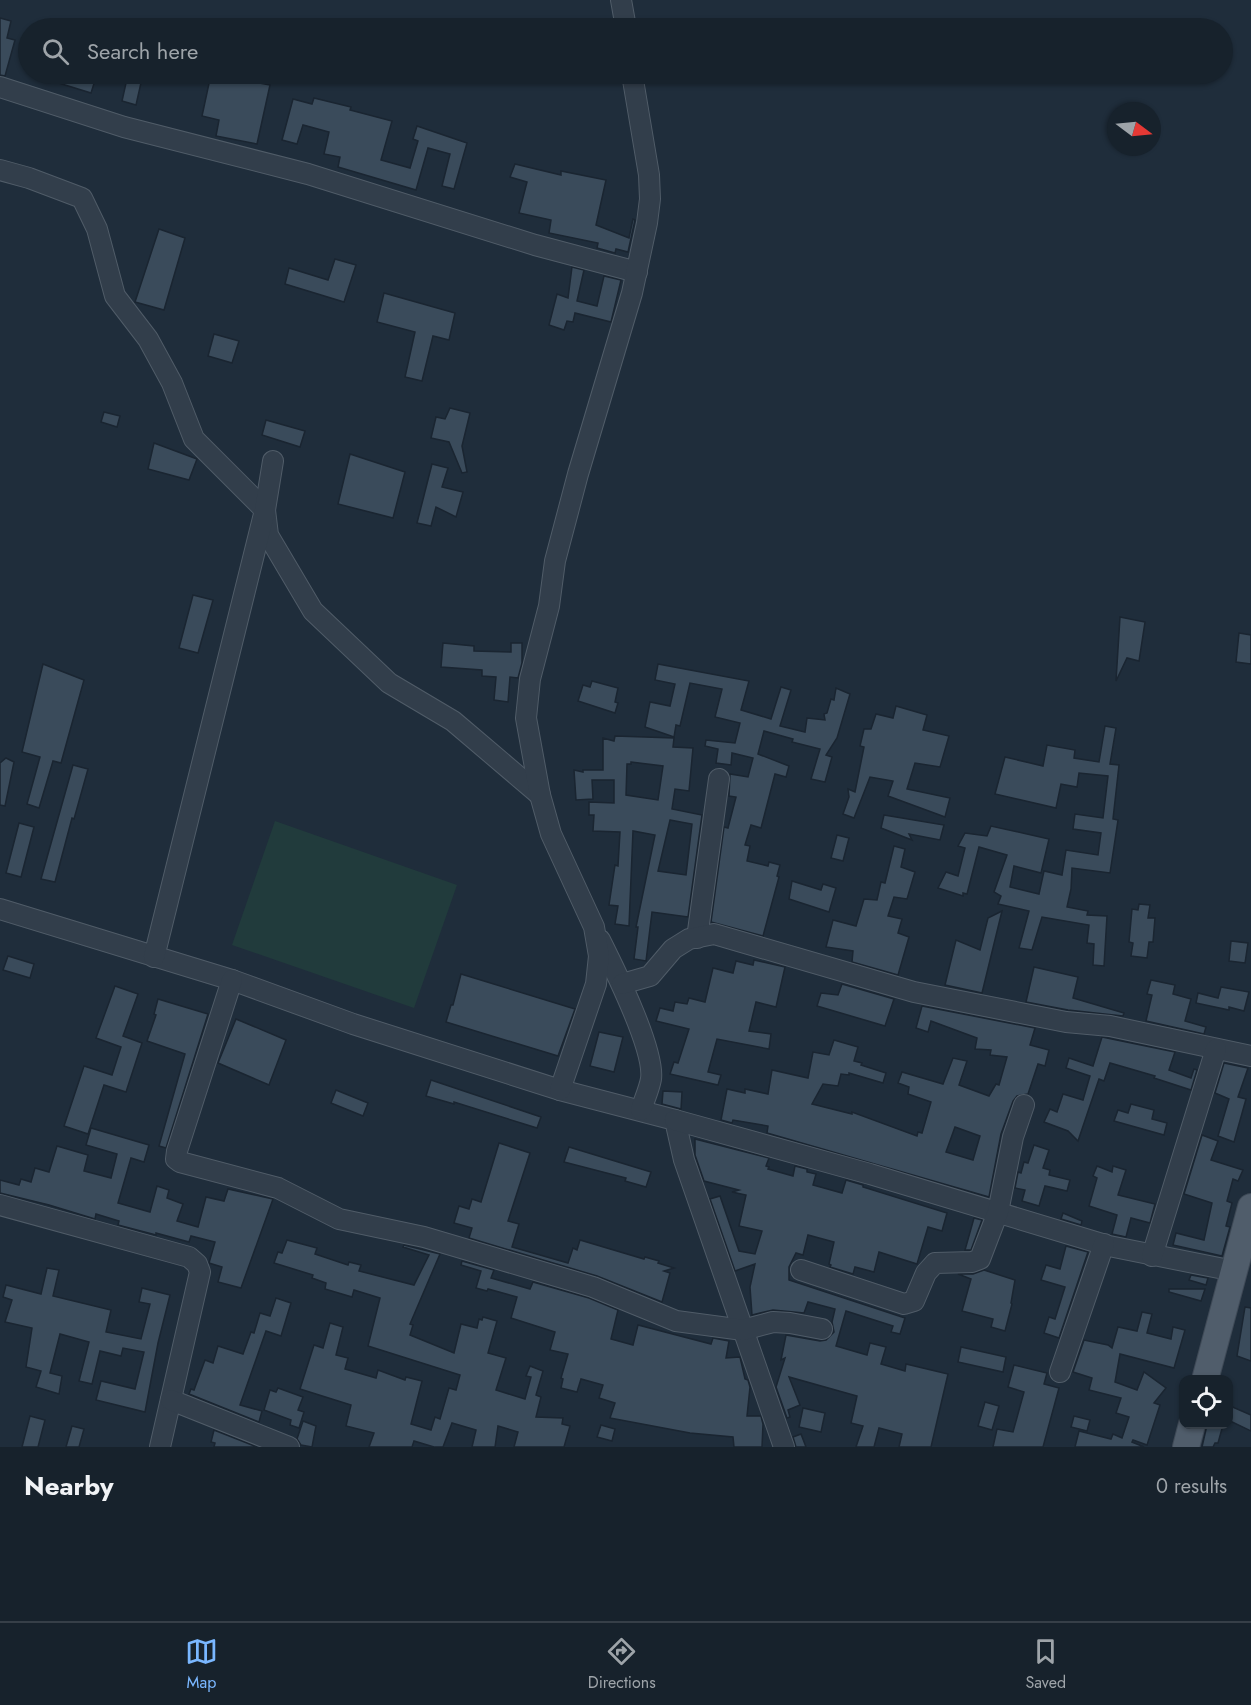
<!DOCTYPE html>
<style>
body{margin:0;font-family:Jost,sans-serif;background:#202a34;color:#f1f3f6}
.controls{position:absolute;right:18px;bottom:18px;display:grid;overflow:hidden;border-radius:12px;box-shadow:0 2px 4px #0004}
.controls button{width:54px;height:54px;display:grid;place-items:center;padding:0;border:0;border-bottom:2px solid #363f48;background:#17222c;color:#f1f3f6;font:30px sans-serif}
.compass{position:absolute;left:1107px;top:102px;width:54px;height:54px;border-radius:50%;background:#17222c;box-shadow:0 2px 4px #0004;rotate:106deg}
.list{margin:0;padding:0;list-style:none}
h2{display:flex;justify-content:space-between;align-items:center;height:78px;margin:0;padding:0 24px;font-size:26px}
h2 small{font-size:20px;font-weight:400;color:#9ea4a9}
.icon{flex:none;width:33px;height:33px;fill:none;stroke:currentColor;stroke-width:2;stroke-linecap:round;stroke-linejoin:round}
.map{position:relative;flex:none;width:1251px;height:1447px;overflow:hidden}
.search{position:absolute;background:#17222c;box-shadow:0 2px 4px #0004;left:18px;right:18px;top:18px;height:66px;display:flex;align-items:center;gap:15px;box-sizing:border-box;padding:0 21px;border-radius:33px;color:#9ea4a9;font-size:22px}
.sheet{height:174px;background:#17222c}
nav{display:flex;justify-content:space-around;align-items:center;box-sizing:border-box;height:84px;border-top:2px solid #363f48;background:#17222c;font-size:16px;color:#9ea4a9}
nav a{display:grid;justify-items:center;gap:3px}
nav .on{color:#7ab7ff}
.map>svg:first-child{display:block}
.green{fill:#213b3c}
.building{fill:#3a4b5b;stroke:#1a2531;stroke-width:1.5;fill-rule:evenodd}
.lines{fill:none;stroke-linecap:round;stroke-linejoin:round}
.minor-casing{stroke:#505c68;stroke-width:22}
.major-casing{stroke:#3f4a57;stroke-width:28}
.minor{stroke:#323e4b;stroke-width:20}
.major{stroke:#505d6b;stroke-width:26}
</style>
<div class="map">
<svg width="1251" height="1447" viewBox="0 0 1251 1447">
<rect width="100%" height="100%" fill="#1f2d3b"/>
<path class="green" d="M275,821L457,885L414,1008L232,945Z"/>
<g class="building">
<path d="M0,18L11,21L7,38L15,40L5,76L0,75Z"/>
<path d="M36,74H97L91,93L36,76Z"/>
<path d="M128,74H143L136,105L122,101Z"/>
<path d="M211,74L270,85L257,144L216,136L219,120L202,116Z"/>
<path d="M314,98L351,107L350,110L392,121L381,160L410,168L418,141L413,139L417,126L467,143L454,189L442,186L450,154L428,148L416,190L338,167L340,157L324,154L329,132L303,125L297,144L282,140L293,99L312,104Z"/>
<path d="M515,164L561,175V171L606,180L596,225L629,238L633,219L635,220L628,252L616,249L615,253L597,248L598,243L549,233L551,220L519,213L527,182L510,177Z"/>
<path d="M159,229L185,238L164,310L135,302Z"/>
<path d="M335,259L356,265L344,302L285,284L289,268L328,280Z"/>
<path d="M572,267L584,270L577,301L597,306L604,276L621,280L611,322L575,313L573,322L567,321L564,330L549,325L557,294L568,298Z"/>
<path d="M384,293L455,313L449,340L433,336L422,381L405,377L415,332L377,322Z"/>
<path d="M214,334L239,341L232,363L208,356Z"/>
<path d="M450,408L470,413L462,446L467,472L462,473L449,442L431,438L436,417L445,419Z"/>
<path d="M104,412L120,416L117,427L101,422Z"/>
<path d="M266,420L305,431L300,447L262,435Z"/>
<path d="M154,443L197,459L189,480L148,469Z"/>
<path d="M350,454L405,472L393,518L338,504Z"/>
<path d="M432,464L448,468L442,487L463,492L456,517L436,507L431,526L417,523Z"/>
<path d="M193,595L213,600L198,653L179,648Z"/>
<path d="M1120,617L1145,622L1139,661L1127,658L1116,681Z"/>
<path d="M1239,633L1251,635V664L1236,662Z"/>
<path d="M443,643L474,646V651L511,652V643H522V663L518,678L510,677L508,702L494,700L496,677L482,676V670L441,667Z"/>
<path d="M43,664L84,680L61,763L53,761L39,808L27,804L40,757L22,752Z"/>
<path d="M658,664L749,681L741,710L771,719L781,687L791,690L780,726L805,732L807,718L825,720L824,714L827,713L831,699L834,700L836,688L850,694L837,738L826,755L832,757L825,782L811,779L820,749L792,742L793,739L764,731L758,754L789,766L786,777L775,774L761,828L751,825L745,845L750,846L747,861L768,866L769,862L780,865L777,876L779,877L763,936L711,922L724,827L728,828L736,797L729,796L730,774L748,777L753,758L732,753L731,765L716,763L718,749L705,746L706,740L735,743L740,723L715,717L722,689L690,683L680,726L676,725L674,737L645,727L650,702L670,706L675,684L655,680Z"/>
<path d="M592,681L618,688L615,702L618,703L615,713L578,701L583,685L590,687Z"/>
<path d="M896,706L927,715L923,730L949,736L940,767L915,763L907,789L950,798L945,817L888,796L893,781L870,777L854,818L843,814L849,797L848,789L855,792L864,747L860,746L864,729H871L876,714L893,718Z"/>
<path d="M1105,726L1116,728L1110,764L1119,765L1113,819L1118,820L1110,873L1072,868L1071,889L1067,907L1088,911L1087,915L1107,916L1104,966L1093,965L1094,944L1087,943L1089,925L1042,917L1032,950L1019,948L1029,911L998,904L1001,896L994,892L1007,855L979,847L967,894L963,893V896L938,888L946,872L958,876L965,848L958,846L965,833L987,836L991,826L1049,839L1041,873L1014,866L1010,887L1039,894L1044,871L1062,875L1066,850L1098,855L1101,833L1073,829L1075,814L1103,818L1108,776L1079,773L1077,787L1061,784L1056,808L995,794L1005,757L1043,766L1047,745L1075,750L1074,758L1099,762Z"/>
<path d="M615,736L674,738L673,747L693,748L689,791L675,789L672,809L702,815L688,917L652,912L646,961L634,959L638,927H636L655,835L633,831L629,926L615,924L618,906L609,905L615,865L618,866L620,832L593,831L594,815H589V802L614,803V780H592L593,799L576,800L574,770L583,772V770H603V738L614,741ZM631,762L663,766L658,800L626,795L627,764H631ZM670,820L692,824L686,875L658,871Z"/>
<path d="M6,758L14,762L5,806L0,805V763Z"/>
<path d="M73,765L88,769L74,819L72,818L55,882L41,879Z"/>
<path d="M884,815L944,825L940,840L909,834L912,840L881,828Z"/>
<path d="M19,823L34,827L21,877L6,873Z"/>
<path d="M837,835L849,838L843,861L831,858Z"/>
<path d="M894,846L905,849L901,867L915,872L907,899L894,897L888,916L902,919L898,933L909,937L898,975L852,962L853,951L826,947L833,920L856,926L864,899L877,900L881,882L885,883Z"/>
<path d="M792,881L821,890L823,884L836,888L829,912L789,899Z"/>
<path d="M1139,904L1150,905L1148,918H1155L1153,942H1149L1147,958L1131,956L1133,943L1129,942L1132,909L1138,910Z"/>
<path d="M1002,911L982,993L945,985L956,940L980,950L988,918Z"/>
<path d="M1231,941L1248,943L1245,963L1229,961Z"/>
<path d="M8,956L34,964L30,978L3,970Z"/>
<path d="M754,960L785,967L776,1007L756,1002L749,1031L771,1034L769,1049L717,1039L708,1072L721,1075L718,1085L670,1074L674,1062L678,1063L689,1029L656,1021L660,1008L673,1011L675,1002L687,1004L689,998L705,1002L713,968L733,973L736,961L753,965Z"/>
<path d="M1034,967L1078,977L1073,998L1124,1013L1123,1016L1068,1010L1026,1002Z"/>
<path d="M461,974L575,1009L558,1056L446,1022L451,1005H453Z"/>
<path d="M1151,980L1175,985L1173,994L1191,999L1185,1021L1206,1027L1204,1034L1146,1021L1152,995L1147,994Z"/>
<path d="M842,984L894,999L885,1026L817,1006L821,993L838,995Z"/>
<path d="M115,986L138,994L123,1036L142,1043L126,1092L104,1085L88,1134L64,1126L84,1066L112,1075L121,1047L96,1038Z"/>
<path d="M1221,987L1249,992L1244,1011L1229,1007V1010L1196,1003L1198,993L1218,998Z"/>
<path d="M158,999L208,1014L166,1148L159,1146L185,1054L147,1041L156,1015L154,1014Z"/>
<path d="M922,1006L1035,1028L1030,1045L1049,1050L1045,1066L1038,1064L1028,1094L1017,1096L1013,1101L1001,1134L989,1197L767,1133L768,1126L733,1120L732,1123L721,1120L727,1089L745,1093V1089L768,1094L772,1070L808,1078L813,1052L829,1055L834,1040L858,1047L854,1061L862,1063L861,1065L886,1073L883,1083L849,1073V1075L841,1074L838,1086L823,1084L812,1104L852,1114V1112L917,1136L918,1132L922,1133L931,1102L908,1094L909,1087L898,1083L902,1072L943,1084L953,1058L967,1061L959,1085L989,1096L996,1084L999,1085L1007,1057L990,1055L991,1050L975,1049L977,1038L931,1021L928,1032L916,1028ZM955,1127L980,1136L973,1160L946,1152Z"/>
<path d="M236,1019L286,1040L269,1085L218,1063Z"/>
<path d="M599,1032L623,1037L614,1072L590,1066Z"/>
<path d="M1102,1037L1175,1052L1169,1070L1191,1078L1194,1069L1197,1070L1191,1090L1154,1078L1155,1076L1110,1063L1104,1081L1099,1079L1078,1141L1068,1131L1044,1122L1050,1109L1057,1112L1063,1094L1083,1100L1090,1076L1066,1068L1069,1058L1093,1066Z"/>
<path d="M1224,1063L1248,1068L1238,1097L1246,1099L1234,1142L1218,1136L1229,1099L1215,1093Z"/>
<path d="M431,1080L541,1117L537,1128L454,1102V1104L426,1096Z"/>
<path d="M336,1090L368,1103L363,1116L331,1103Z"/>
<path d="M663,1091L682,1092L681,1109L662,1104Z"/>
<path d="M1131,1104L1154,1110L1152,1119L1167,1123L1164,1135L1114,1121L1118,1110L1128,1113Z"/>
<path d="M91,1128L149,1145L144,1162L131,1158L118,1203L150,1212L157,1186L169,1190L167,1198L183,1204L177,1221L198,1227L206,1197L224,1201L228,1189L273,1199L241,1288L218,1282L222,1267L209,1263L215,1242L191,1236L189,1242L156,1233V1235L118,1225L119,1221L96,1214L95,1219L49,1205L0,1193V1180L19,1185L21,1179L31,1182L35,1168L49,1172L57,1146L88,1155L84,1171L111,1178L117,1154L86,1145Z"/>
<path d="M1202,1135L1218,1141L1211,1160L1243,1170L1238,1181L1233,1179L1227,1201L1232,1203L1226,1226L1230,1227L1222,1256L1173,1245L1176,1233L1204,1240L1212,1203L1184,1194Z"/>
<path d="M695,1139L769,1158L766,1166L769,1167L768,1169L793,1176L795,1166L807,1169V1172L816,1174L813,1185L842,1193L846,1180L863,1185V1187L947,1213L942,1231L928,1227L917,1264L879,1252L874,1272L855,1267L853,1274L830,1267L831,1265L829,1264L834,1242L808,1235L803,1255L796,1253L789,1267V1280L905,1318L900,1334L891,1332L893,1326L846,1311L836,1346L867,1355L870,1343L886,1347L881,1364L905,1371L906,1364L948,1374L931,1447H899L902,1434L879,1428L874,1447H856L863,1426L851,1423L857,1396L789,1377L800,1405L788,1410L790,1417L787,1418L776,1387L785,1358L781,1360L786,1335L820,1341L826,1340L834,1332L832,1322L835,1309L808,1302L804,1313L773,1310L752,1315L750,1287L755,1264L735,1271L710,1199L720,1196L739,1251L755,1254L762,1231L739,1226L746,1195L732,1192L739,1190L704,1181L695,1155Z"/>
<path d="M499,1143L530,1153L508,1221L519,1224L512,1247L568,1263L573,1248L577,1250L580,1240L644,1259L645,1257L659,1261L658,1263L674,1268L664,1271L670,1273L662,1302L597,1276L469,1238L472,1228L454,1223L459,1206L469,1209L472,1199L481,1202Z"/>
<path d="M1034,1145L1049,1150L1043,1168L1050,1170L1049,1175L1070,1180L1067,1191L1045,1186L1039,1206L1022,1201L1025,1190L1015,1188L1018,1172L1021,1173L1024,1162L1028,1163Z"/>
<path d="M569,1147L651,1172L646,1187L625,1181L626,1178L564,1162Z"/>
<path d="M1097,1166L1112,1172L1113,1166L1126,1170L1118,1195L1155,1204L1150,1223L1131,1218L1126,1237L1112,1234L1117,1215L1089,1206L1097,1178L1093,1176Z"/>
<path d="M1063,1213L1082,1221L1081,1225L1061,1219Z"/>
<path d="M974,1218L982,1220L971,1250H965Z"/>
<path d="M287,1240L317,1248L315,1254L348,1265L349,1262L361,1265L359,1271L414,1285L429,1255L403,1247L404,1245L440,1254L410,1324L413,1325L410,1335L454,1353L461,1324L477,1328L479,1319L482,1320L483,1317L497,1321L488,1353L506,1358L496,1390L525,1399L531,1377L526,1376L530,1366L543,1371L536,1395L541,1397L536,1417L563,1418L562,1424L570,1426L564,1447H514L518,1432L498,1426L495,1447H472L476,1430L452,1423L443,1447H434L414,1441L412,1447H369L374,1433L346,1426L351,1405L300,1389L314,1345L323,1348L330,1323L343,1327L336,1355L348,1358L345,1369L376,1378L378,1370L405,1380L406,1377L422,1381L411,1424L431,1430L435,1417L440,1419L449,1388L456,1390L460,1375L368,1346L380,1298L354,1290L352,1297L325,1289L326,1283L312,1278L313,1275L274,1263L278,1252L282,1253Z"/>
<path d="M1066,1246L1088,1252L1059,1338L1044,1333L1049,1317L1055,1319L1065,1287L1041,1280L1046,1265L1060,1269Z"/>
<path d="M462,1261L494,1270L491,1278L530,1289L533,1282L589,1298L618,1310L611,1339L633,1345L638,1325L711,1344L713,1338L729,1341L726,1358L740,1357L745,1379L748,1380L750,1387L747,1416H761L763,1424L762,1447H734L733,1437L690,1433L610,1418L615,1403L599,1398L603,1385L581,1379L577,1392L561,1388L563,1379L561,1378L568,1354L550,1350L555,1332L511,1318L517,1297L488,1289L487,1291L476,1288L481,1271L461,1265Z"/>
<path d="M47,1268L59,1270L53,1296L111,1310L106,1332L141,1339L150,1304L139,1302L142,1288L170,1295L158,1343L145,1412L96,1400L101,1381L135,1389L144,1352L123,1348L121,1356L100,1351L92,1384L79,1381L89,1342L60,1334L50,1373L62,1376L59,1394L36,1387L41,1371L26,1367L32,1328L5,1322L12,1300L3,1297L6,1285L41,1294Z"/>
<path d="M984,1270L1015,1280L1011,1303L1012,1304L1005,1331L991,1327L993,1319L962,1311L971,1279L958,1274H973Z"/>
<path d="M1191,1275L1208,1278L1206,1285L1189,1280Z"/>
<path d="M1169,1289H1205L1201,1301L1169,1292Z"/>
<path d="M276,1298L291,1303L281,1336L266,1331L240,1405L262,1411L259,1422L189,1394L191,1389L194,1390L205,1360L213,1363L218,1346L243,1354L251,1332L254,1333L260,1313L270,1316Z"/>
<path d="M1245,1307L1251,1308V1361L1237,1356Z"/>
<path d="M1142,1312L1152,1314L1147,1333L1171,1339L1173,1327L1185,1330L1174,1368L1120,1354L1115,1382L1137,1390L1144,1372L1166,1388L1154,1403L1160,1405L1147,1445L1133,1440L1132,1442L1144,1447H1075L1079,1431L1111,1439L1113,1434L1122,1438L1129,1417L1116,1413L1121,1398L1089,1390L1092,1378L1073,1372L1084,1340L1108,1345L1112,1348L1118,1327L1137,1331Z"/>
<path d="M961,1347L1006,1357L1003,1372L958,1362Z"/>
<path d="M1014,1365L1047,1373L1044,1384L1059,1388L1043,1447H993L997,1429L1013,1432L1024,1392L1008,1387Z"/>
<path d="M278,1388L303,1397L298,1410L304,1412L299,1428L290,1425L291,1420L264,1410L270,1390L276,1392Z"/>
<path d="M985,1402L999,1406L992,1430L978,1426Z"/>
<path d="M1228,1405L1251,1415V1431L1228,1420Z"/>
<path d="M803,1408L825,1413L821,1432L799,1427Z"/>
<path d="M30,1416L45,1420L38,1447H22Z"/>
<path d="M1074,1416L1090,1420L1087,1431L1071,1427Z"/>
<path d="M303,1421L316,1426L312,1447L301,1445L297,1439Z"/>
<path d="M601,1425L615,1429L612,1441L597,1437Z"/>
<path d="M1207,1425H1223L1218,1443H1215L1213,1447H1202Z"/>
<path d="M72,1426L84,1429L79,1447H66Z"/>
<path d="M214,1430L257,1447H214L215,1443L211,1442Z"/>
<path d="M801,1434L806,1447H796L793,1437Z"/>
</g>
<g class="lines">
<defs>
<g id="minor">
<path d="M621,0L626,28"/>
<path d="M0,87L124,127L308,174L535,245L637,272"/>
<path d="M0,170L29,178L82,198L97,229L115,296L148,339L172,383L194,439L265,510L268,535L313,611L389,683L453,721L540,795"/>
<path d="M0,909L232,980L353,1024L560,1090L675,1120L684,1160L784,1447"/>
<path d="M697,938L719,779"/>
<path d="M600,940C614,968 655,1050 651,1079C649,1090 644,1100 641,1110"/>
<path d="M154,957L265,510L273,461"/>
<path d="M232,980L177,1151L176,1159L180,1162L278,1188L339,1219L424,1237L593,1287L676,1321L743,1330L773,1322L790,1323L822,1329"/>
<path d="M622,984L650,976L673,949L689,939L714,934L914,992L1066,1022L1110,1026L1251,1056"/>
<path d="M560,1090L596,984L599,956L594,927L551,834L540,795L526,718L530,679L549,606L555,561L578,474L632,293L647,223L650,199L649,175L632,74"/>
<path d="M675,1120L870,1174L1109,1246L1234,1271"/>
<path d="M0,1205L189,1257L197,1264L200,1272L160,1447"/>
<path d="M1152,1256L1216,1049"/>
<path d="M801,1270L904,1304L914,1301L926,1273L935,1263L972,1262L980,1259L998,1212L1013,1137L1024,1105"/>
<path d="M1060,1372L1104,1244"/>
<path d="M171,1400L289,1447"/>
</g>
<g id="major">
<path d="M1205,1380L1251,1207"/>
<path d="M1186,1447L1192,1424"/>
</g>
</defs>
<use href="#minor" class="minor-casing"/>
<use href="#major" class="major-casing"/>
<use href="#minor" class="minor"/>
<use href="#major" class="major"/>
</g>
</svg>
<div class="controls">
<button><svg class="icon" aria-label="locate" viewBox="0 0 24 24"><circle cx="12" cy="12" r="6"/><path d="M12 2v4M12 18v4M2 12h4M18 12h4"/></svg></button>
</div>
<svg class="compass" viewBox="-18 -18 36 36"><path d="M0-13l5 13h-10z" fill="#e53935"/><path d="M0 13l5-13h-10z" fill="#9ea4a9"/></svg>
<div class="search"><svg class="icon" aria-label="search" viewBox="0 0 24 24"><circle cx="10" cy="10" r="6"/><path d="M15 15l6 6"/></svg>Search here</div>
</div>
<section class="sheet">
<h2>Nearby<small>0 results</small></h2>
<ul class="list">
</ul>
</section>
<nav>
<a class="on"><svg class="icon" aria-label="map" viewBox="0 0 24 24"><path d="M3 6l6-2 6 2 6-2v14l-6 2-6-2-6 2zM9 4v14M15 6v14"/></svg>Map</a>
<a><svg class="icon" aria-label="directions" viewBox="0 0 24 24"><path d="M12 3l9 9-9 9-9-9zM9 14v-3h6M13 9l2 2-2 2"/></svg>Directions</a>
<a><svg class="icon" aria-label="saved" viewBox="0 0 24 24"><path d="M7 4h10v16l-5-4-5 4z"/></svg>Saved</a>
</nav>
